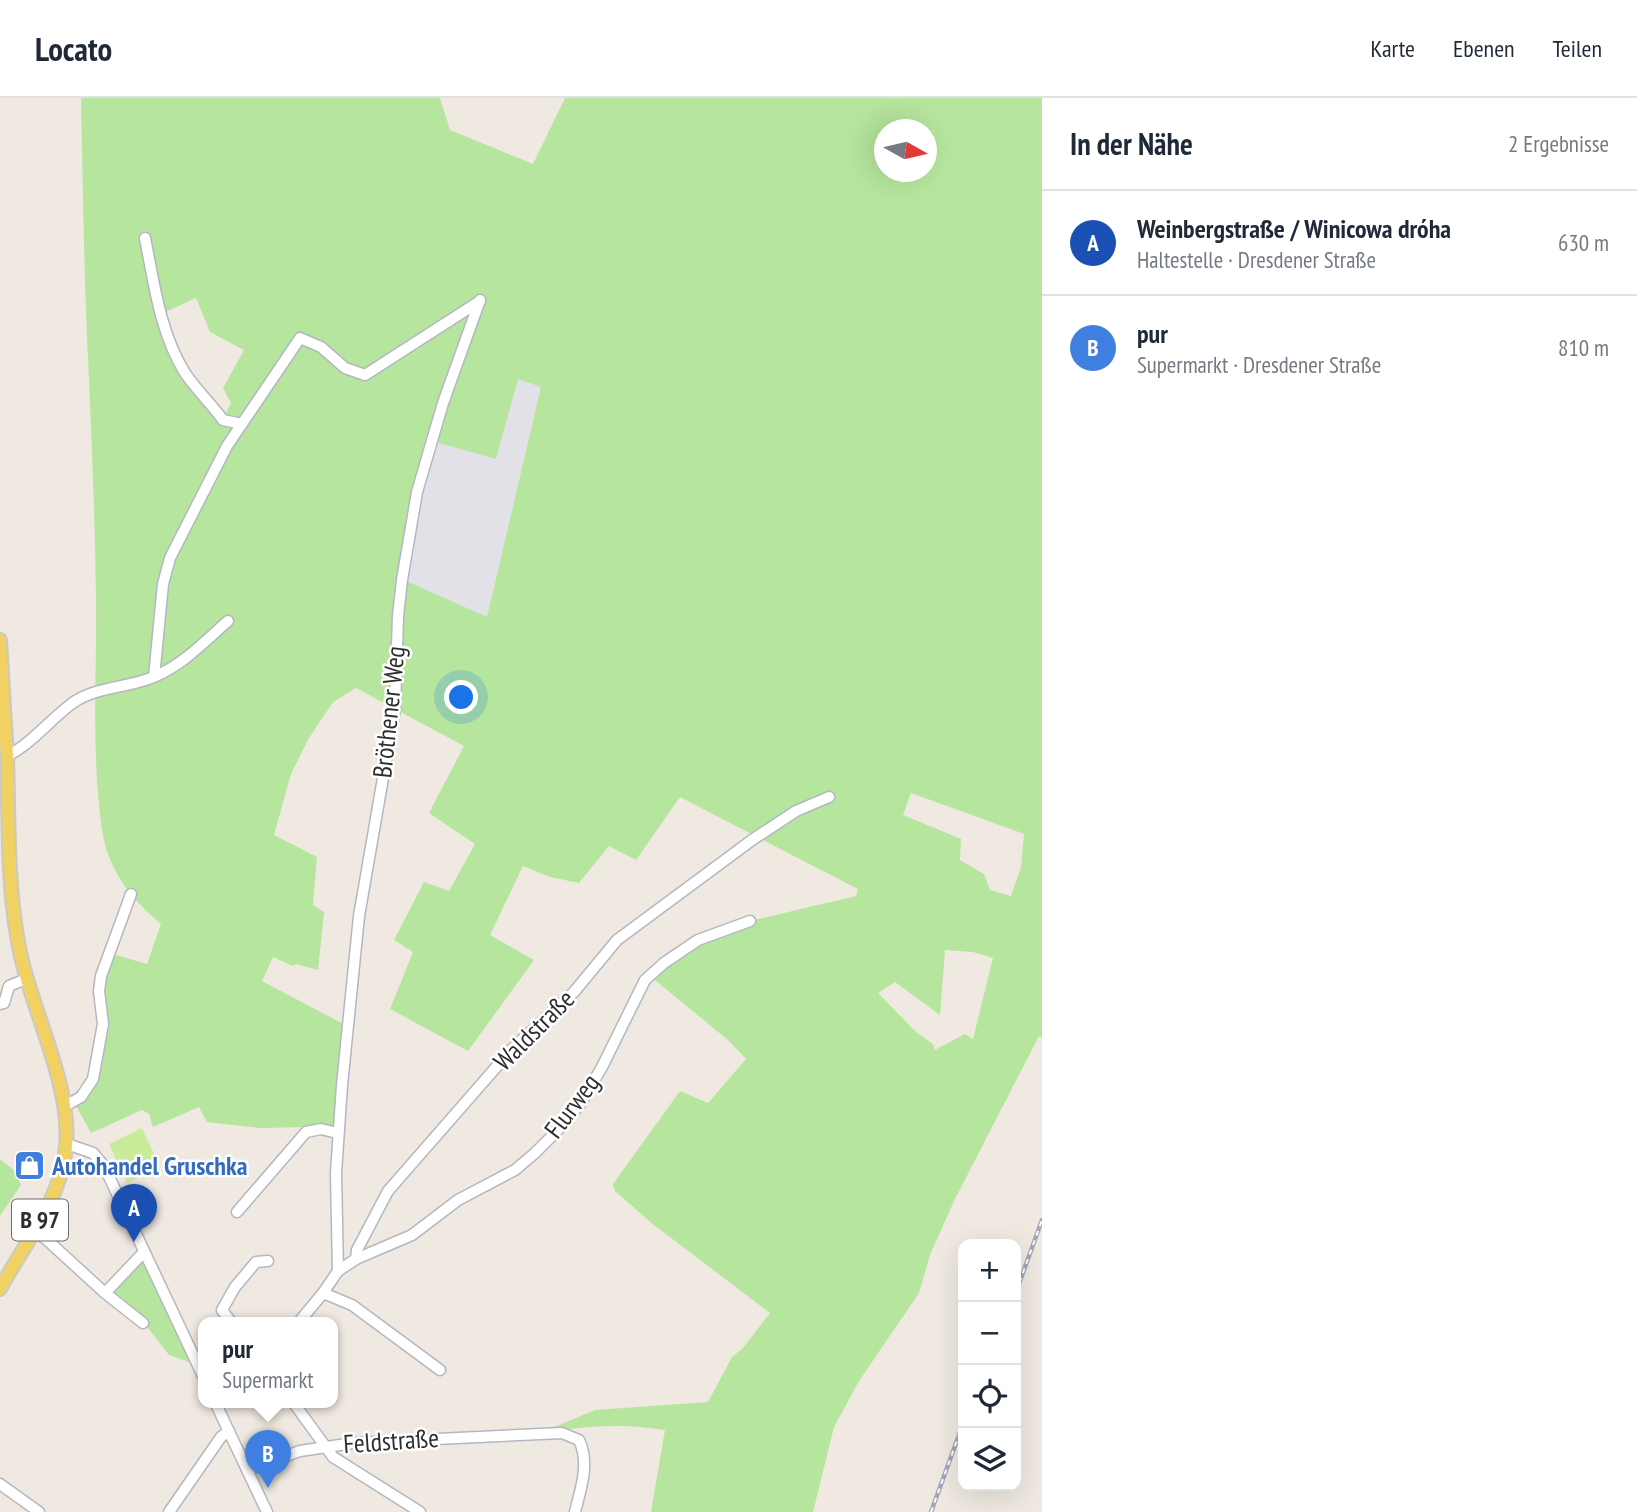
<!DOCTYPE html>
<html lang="de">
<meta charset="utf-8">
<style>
body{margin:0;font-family:"PT Sans Narrow",sans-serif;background:#f2f2f3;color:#1f2937}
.controls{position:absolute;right:21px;bottom:21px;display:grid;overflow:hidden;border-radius:14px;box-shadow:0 7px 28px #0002}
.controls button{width:63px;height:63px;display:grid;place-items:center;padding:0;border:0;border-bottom:2px solid #e0e1e3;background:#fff;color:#1f2937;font:35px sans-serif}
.compass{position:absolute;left:874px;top:21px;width:63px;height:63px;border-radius:50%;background:#fff;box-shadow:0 7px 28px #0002;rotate:98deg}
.you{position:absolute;left:462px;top:600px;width:24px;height:24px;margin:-18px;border:5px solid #fff;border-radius:50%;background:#1a73e8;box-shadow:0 0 0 10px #1a73e833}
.badge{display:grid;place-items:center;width:46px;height:46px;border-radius:50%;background:#ea580c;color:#fff;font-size:23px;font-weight:700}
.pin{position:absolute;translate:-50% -58px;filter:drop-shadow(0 2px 4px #0008)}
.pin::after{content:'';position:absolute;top:37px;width:24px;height:21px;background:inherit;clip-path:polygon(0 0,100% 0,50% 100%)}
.popup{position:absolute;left:198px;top:1219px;width:140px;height:91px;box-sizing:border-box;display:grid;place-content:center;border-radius:14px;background:#fff;filter:drop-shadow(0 2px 5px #0005);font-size:23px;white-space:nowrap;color:#747a83}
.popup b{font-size:26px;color:#1f2937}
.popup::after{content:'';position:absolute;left:50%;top:100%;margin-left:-14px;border:14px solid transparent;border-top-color:#fff}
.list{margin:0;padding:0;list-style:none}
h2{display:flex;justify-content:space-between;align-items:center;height:91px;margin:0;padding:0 28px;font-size:30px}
h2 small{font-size:23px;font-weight:400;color:#747a83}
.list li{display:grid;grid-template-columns:46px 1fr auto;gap:21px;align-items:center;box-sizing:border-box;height:105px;padding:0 28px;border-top:2px solid #e0e1e3}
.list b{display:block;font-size:26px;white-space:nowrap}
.list p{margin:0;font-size:23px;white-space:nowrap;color:#747a83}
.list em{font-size:23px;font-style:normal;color:#747a83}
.icon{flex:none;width:38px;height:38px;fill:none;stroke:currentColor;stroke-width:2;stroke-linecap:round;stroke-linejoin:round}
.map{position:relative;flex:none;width:1042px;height:1414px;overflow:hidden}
header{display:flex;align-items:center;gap:42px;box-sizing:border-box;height:98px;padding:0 35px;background:#fff;border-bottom:2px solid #e0e1e3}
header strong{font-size:33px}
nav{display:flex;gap:38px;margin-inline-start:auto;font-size:24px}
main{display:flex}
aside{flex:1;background:#fff}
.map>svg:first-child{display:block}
.industrial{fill:#e3e1e8}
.green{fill:#b6e59e;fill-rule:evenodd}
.pitch{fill:#c9ec9a}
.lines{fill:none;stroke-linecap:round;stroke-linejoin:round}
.minor-casing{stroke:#b4b7c1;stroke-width:13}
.major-casing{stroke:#c9c9c9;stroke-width:16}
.minor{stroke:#fff;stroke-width:10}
.major{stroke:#f2d163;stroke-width:12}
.rail-casing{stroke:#a3a6b8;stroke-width:4.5}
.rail{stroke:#fff;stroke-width:2;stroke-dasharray:5;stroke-linecap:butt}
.labels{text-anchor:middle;stroke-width:5;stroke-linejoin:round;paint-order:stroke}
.shield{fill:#fff;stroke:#6d6d6d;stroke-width:2}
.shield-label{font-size:24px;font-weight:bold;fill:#2e2e2e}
.street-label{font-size:26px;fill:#2e2e2e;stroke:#fff}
.shop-label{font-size:26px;font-weight:bold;fill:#366cbe;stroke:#fff;text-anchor:start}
</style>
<header>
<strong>Locato</strong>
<nav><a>Karte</a><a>Ebenen</a><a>Teilen</a></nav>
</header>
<main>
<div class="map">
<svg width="1042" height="1414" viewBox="0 0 1042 1414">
<rect width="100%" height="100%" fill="#efe9e1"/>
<path class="industrial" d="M518,281L541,289L487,519L402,482L432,342Z"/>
<g class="green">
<path d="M81,0H440L450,32L533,66L565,0H1042V939L1039,938L954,1103L930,1157L919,1195L859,1283L834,1329L813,1414H651L665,1332C617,1325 586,1328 538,1336L595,1312L708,1304L732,1259L743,1250L770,1215L654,1127L615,1093L613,1086L680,993L708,1005L746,961L728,942L650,878L698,842L750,823L856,798L858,791L680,699L636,762L609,748L579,785L550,779L523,768L490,837L534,862L468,953L390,911L413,854L394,842L424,784L449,793L475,746L429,715L464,648L356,590L333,604L309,640L291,676L274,737L317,759L313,807L324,814L318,872L296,866L293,868L273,859L262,883L347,928L337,1035L309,1032L304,1029L261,1030L207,1024L199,1009L153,1029L149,1016L142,1012L91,1035L74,1004L87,993L99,953L100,899L109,855L147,866L161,826C136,805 116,782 106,750C100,728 99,705 97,682C93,620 97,559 96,497C95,425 92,352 89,280C84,187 83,93 81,0ZM884,32H926V74H884ZM196,200L210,234L244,252L223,290L231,305L223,321L186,276L161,216ZM518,281L541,289L487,519L402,481L432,343L496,361ZM911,695L1024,736L1021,769L1011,798L990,792L984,776L960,762L961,741L903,717ZM945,852L973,854L993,860L973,941L965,936L935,952L933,946L917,935L878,895L895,884L940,917Z"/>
<path d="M0,1061L15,1073L21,1087L0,1118Z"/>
<path d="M142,1159L158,1196L189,1259V1264L169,1257L145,1226L146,1222L117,1197L114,1200L110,1195Z"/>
</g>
<path class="pitch" d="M142,1030L160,1069L127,1085L109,1046Z"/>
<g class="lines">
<defs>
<g id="minor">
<path d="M145,140C154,185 160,235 185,275C195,290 212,307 223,322L242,326"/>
<path d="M154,579L163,486L170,460L227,348L300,240L321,249L345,270L365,277L480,203"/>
<path d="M7,658C33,645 50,621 74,604C98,588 130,590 156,578C185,565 205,543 228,523"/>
<path d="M0,906L4,905L9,888L26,881"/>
<path d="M65,1008L81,999L93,981L103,926L99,893L101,878L131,796"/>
<path d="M67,1046L93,1055L104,1068L203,1278"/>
<path d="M237,1114L306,1034L321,1031L337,1035"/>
<path d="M34,1133L47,1142L105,1195L143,1225"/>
<path d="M356,1161L412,1137L458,1102L515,1072L535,1055L557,1033L581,1005L602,969L645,882L664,865L698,842L750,823"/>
<path d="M338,1173L336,1075L342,987L359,818L395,611L398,518L402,482L417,394L443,305L480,202"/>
<path d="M105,1195L144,1154"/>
<path d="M323,1195L352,1207L440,1272"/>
<path d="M231,1224L222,1212L235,1189L256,1164L268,1163"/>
<path d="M299,1224L323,1195L338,1173L356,1161L357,1152L388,1093L512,951L574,894L617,842L752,742L796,713L829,699"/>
<path d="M215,1304L267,1414"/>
<path d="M293,1304L333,1359L420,1414"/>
<path d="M247,1372L300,1353L353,1345L562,1335L579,1342C590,1365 581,1390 575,1414"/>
<path d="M0,1386L39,1414"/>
<path d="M169,1414L221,1339L229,1333"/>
</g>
<path id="major" d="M0,542C2,581 5,620 7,659C9,718 7,779 17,838C27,905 72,983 66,1048C62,1101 24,1146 0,1191"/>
</defs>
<use href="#minor" class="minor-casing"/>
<use href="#major" class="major-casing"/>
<use href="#minor" class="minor"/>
<use href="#major" class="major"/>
<defs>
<g id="rail">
<path d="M1016,1194L1042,1122"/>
<path d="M931,1414L963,1326"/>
</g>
</defs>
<use href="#rail" class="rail-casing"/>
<use href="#rail" class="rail"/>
</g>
<defs>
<symbol id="shop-square" viewBox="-11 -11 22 22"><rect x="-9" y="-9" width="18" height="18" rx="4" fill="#3f7fe0" stroke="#fff"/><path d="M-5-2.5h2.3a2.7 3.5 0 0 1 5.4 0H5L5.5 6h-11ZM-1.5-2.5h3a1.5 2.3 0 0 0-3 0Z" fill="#fff"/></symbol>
</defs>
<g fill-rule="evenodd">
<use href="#shop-square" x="12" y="1050" width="35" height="35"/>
</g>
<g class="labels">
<rect class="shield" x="12" y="1101.5" width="56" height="41" rx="5"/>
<g class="shield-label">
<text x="40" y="1130">B 97</text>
</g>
<g class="street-label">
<text transform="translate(389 614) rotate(-84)" y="9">Bröthener Weg</text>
<text transform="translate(534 932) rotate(-45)" y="9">Waldstraße</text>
<text transform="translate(572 1008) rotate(-53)" y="9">Flurweg</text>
<text transform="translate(391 1343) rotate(-4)" y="9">Feldstraße</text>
</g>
<g class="shop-label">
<text x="52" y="1077">Autohandel Gruschka</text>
</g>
</g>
</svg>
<div class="controls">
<button>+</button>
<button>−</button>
<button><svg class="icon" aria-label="locate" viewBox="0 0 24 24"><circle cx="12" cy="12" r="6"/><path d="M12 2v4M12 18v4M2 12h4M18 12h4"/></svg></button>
<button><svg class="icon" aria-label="layers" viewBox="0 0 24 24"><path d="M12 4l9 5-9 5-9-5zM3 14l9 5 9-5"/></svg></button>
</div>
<svg class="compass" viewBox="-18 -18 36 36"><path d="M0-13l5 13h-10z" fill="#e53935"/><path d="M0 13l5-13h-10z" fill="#747a83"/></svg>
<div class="you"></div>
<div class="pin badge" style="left:134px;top:1144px;background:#1a4fb4">A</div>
<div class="pin badge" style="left:268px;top:1390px;background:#3f7fe0">B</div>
<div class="popup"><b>pur</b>Supermarkt</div>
</div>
<aside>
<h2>In der Nähe<small>2 Ergebnisse</small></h2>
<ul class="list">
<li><span class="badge" style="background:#1a4fb4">A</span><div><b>Weinbergstraße / Winicowa dróha</b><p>Haltestelle · Dresdener Straße</p></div><em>630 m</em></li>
<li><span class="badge" style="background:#3f7fe0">B</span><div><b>pur</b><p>Supermarkt · Dresdener Straße</p></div><em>810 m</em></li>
</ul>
</aside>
</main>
